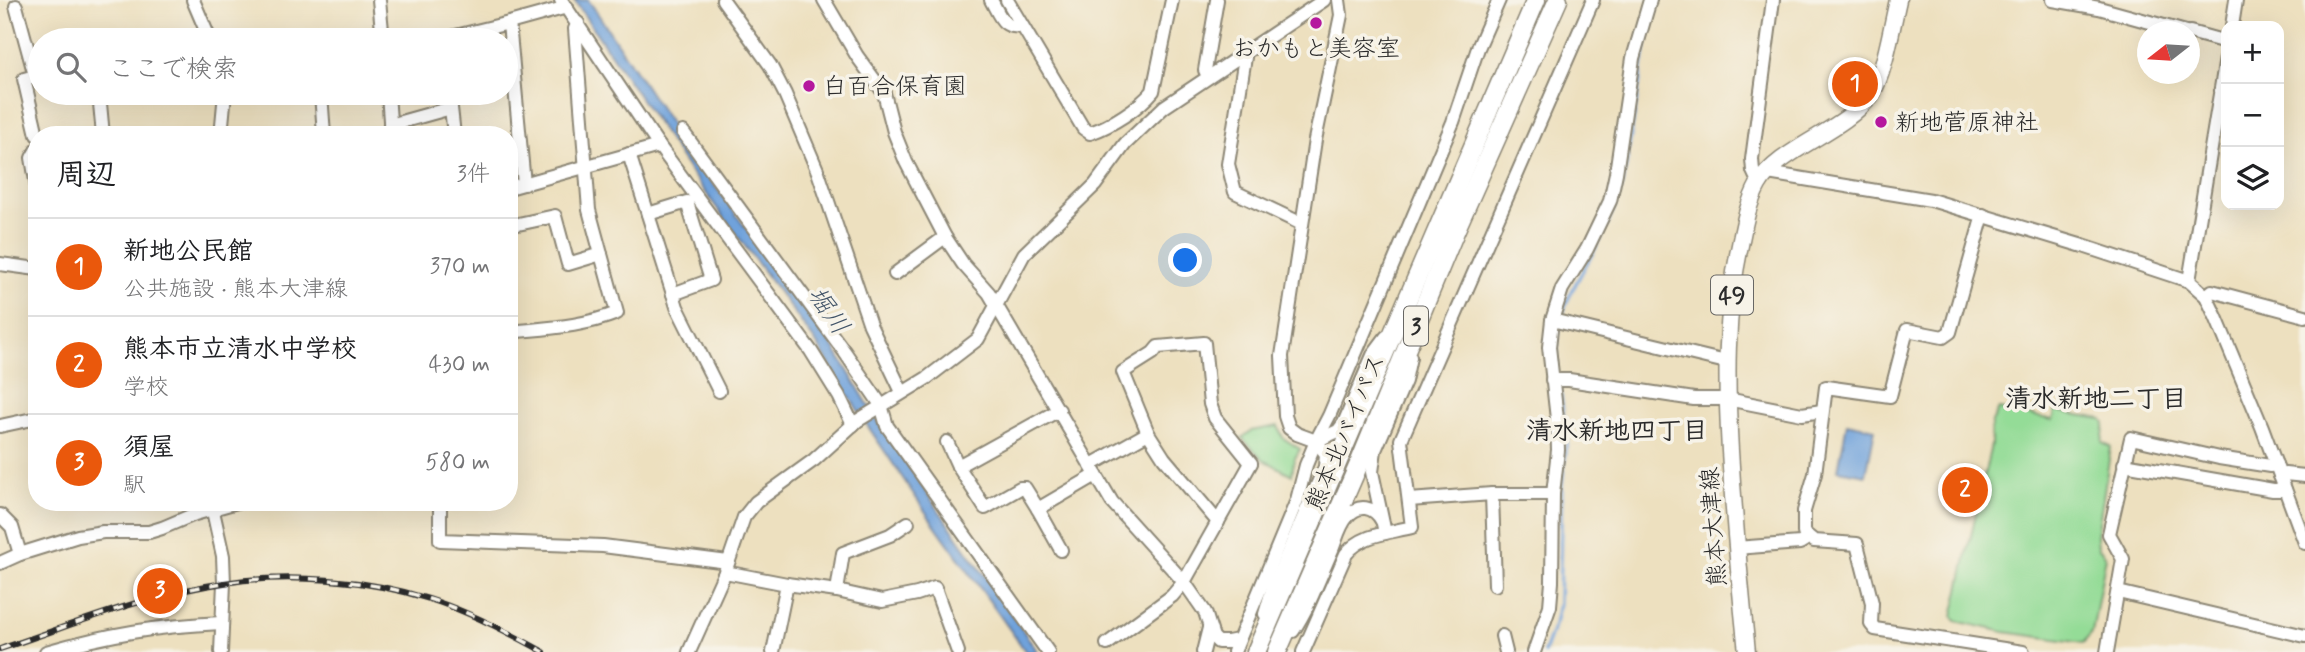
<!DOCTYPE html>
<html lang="ja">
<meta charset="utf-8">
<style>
body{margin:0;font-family:Mynerve,"Klee One",sans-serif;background:#f2f2f2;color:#202124}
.controls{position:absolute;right:21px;top:21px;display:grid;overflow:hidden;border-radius:14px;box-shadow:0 7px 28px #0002}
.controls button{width:63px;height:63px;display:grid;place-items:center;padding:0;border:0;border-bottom:2px solid #e0e0e0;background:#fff;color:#202124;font:35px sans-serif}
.compass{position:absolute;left:2137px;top:21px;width:63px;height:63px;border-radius:50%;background:#fff;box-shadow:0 7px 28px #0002;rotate:253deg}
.you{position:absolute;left:1186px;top:261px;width:24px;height:24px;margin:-18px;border:5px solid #fff;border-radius:50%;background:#1a73e8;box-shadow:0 0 0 10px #1a73e833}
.badge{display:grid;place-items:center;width:46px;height:46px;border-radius:50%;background:#ea580c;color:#fff;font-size:23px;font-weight:700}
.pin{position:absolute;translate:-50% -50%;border:4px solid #fff;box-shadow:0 2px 7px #0006}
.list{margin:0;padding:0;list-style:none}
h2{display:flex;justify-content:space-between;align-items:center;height:91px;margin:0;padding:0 28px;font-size:30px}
h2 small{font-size:23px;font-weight:400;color:#757577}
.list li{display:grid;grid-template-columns:46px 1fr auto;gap:21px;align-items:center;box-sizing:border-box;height:98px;padding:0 28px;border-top:2px solid #e0e0e0}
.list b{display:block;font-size:26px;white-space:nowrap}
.list p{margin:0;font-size:23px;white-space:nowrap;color:#757577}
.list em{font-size:23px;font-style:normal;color:#757577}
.icon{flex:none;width:38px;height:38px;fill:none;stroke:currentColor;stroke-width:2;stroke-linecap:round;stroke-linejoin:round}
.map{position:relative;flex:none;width:2305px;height:652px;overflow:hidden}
.search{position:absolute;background:#fff;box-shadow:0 7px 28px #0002;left:28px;top:28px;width:490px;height:77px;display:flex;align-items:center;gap:18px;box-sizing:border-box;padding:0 24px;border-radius:38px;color:#757577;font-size:26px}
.panel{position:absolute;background:#fff;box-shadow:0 7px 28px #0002;left:28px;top:126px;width:490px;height:385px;border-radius:28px}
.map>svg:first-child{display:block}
.green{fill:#94dc97;stroke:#608461;stroke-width:2}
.water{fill:#70a2db;stroke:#4e6683;stroke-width:2}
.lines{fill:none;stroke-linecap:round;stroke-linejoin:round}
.stream{stroke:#70a2db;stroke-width:3.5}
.minor-casing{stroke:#8c8675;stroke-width:16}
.major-casing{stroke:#8c8675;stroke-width:19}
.highway-casing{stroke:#8c8675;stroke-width:21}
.minor{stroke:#fff;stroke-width:12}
.major{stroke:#fff;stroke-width:16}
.highway{stroke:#fff;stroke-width:18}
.rail-casing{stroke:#2b2b2b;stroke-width:6}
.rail{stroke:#f7f3e8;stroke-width:3.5;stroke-dasharray:10;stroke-linecap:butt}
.poi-dot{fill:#b5179e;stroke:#f7f3e8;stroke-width:2.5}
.labels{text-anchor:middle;stroke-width:7;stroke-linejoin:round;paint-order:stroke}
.shield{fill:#f7f3e8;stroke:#686764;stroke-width:2}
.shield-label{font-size:23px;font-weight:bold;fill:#2b2b2b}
.poi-label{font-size:24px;fill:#2b2b2b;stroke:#f7f3e8;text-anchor:start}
.street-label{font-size:24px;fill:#2b2b2b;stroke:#f7f3e8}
.water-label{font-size:26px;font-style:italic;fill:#435569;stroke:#f7f3e8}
.neighbourhood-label{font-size:26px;font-weight:bold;fill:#2b2b2b;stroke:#f7f3e8}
</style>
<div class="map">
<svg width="2305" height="652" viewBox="0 0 2305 652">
<rect width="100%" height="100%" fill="#f7f3e8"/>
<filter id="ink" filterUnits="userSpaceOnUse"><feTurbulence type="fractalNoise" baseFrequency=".0143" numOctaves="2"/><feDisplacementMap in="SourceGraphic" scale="14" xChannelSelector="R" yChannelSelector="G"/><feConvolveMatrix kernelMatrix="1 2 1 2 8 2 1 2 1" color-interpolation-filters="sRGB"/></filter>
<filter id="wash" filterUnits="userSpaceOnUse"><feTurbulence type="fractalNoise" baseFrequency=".00686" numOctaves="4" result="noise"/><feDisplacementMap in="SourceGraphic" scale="28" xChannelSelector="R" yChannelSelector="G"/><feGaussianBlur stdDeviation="1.57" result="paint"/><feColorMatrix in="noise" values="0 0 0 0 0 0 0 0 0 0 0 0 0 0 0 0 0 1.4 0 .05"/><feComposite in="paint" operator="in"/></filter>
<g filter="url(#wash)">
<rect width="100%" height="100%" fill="#ede0bf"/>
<g class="green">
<path d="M1999,409L2053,420L2055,411L2102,419L2105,422L2102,443L2111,447L2097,536L2098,547L2106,556L2092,633L2083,643L2004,632L1956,621L1953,617L1991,445V424Z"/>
<path d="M1278,426L1283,438L1300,449L1294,460L1292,475L1264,460L1242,438L1251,431Z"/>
</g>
<g class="water">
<path d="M574,0H588L594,8L681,140L834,348L878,421L926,492L1038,652H1026L927,514L867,425L815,341L689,170Z"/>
<path d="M1847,423L1875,429L1866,475L1838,470Z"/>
</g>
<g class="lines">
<g class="stream">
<path d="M1557,364C1555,318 1568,296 1590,258C1604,234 1615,208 1623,183L1648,29L1659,0"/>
<path d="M1544,652L1556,620L1559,603L1562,484L1567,442L1559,382"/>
</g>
</g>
</g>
<g filter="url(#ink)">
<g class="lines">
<defs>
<g id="minor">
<path d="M193,0L210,40"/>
<path d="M379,0L383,40"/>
<path d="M561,0L659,146L811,351L839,396L853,425"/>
<path d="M723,0L770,65L785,94L818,172L870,325L902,392"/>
<path d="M824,0L857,56L884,93L894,132L906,162L945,237L963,264L989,293L1112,502L1184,582L1205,612L1213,637L1218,642H1228L1238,640"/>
<path d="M991,0C1000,16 1002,29 1022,26"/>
<path d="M1007,0L1083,128L1090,133C1111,126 1139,108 1153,91L1172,0"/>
<path d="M1339,0L1341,15L1315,140L1282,356L1285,416L1289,428L1297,434L1316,441L1329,416L1453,122L1478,48L1499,0"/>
<path d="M2053,0L2099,8L2186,32"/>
<path d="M16,6L35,76L24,79L37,135"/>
<path d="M509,23L567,7"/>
<path d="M2232,26L2236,0"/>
<path d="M2190,32L2226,42"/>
<path d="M447,38L509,23L524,184"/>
<path d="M1246,51L1228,164L1235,192L1302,224"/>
<path d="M1208,77L1205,70L1217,0"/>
<path d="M99,93L103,135"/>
<path d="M321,93L324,135"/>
<path d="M388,93L391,135"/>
<path d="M451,108L454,135"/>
<path d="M390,125L451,108L450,93"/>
<path d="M683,132L844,351L881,405L887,426L1048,652"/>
<path d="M221,135L225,93"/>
<path d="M37,149L32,158L37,187"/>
<path d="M629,154L673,294"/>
<path d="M1768,173L1931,200L2083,246L2189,281L2206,296L2216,317L2262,427L2305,543"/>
<path d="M1759,184L1753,171L1752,159L1773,0"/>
<path d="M509,188L659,146"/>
<path d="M648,214L687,202L711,280L673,294L677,307L719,391"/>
<path d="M1983,215L1950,332L1943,337L1907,330L1890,396L1826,387L1815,474L1804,511V533L1814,541L1857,544L1872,603L1871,624L1875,629L2023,652"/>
<path d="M509,226L555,216L568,264L601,254"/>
<path d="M0,264L37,269"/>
<path d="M895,274L945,237"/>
<path d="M2189,281L2226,58"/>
<path d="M2206,296L2212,291L2305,316"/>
<path d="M1552,320L1726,362"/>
<path d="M509,332C547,328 582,327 617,313L589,210L575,29L578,23"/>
<path d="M1552,380H1569L1694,399H1727L1802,414L1822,411"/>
<path d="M0,426L37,418"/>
<path d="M947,442L958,466L985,508L1020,488H1025L1038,509"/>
<path d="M2124,464L2273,490H2285"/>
<path d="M1091,465L1148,433L1164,458L1218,522"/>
<path d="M958,466L1059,410"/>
<path d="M2280,476L2285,474L2305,476"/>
<path d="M1492,494L1495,585"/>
<path d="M1409,500L1492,494H1553"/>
<path d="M211,502L223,556L224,583L221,652"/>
<path d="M440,502V540L603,546L728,562"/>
<path d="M0,515L12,527L20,554"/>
<path d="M1385,533L1372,472L1375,450L1405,381L1410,357"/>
<path d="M1736,548L1800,543L1808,538"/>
<path d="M1061,550L1038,509L1096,475"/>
<path d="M0,563L20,554L78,536L103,532H149L162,528L195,514L237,502"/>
<path d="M725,572L787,584L773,652"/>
<path d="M787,584L837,591L843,553L890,535L908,523"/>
<path d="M837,591L882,601L917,594L935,588L958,652"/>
<path d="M2118,592L2305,636"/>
<path d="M1265,614L1273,587L1325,467L1326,454L1316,441"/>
<path d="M1293,631C1309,607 1319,579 1331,552C1336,541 1339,526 1347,517C1358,503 1374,506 1382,521"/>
<path d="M1502,636L1506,652"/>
<path d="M1107,644L1172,596L1184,582L1251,463L1215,418L1210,404L1204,343L1158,347L1153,353L1123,372L1148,433"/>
<path d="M46,652C108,634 157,626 221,623"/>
<path d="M689,652L725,572L744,517L756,502L814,460L857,421L927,378L978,339L1024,254L1095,185L1125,144L1164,107L1324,0"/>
<path d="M1203,652L1209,628"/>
<path d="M1234,652L1297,500L1306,465L1316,441L1338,431L1344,423L1374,353L1386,337"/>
<path d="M1303,652L1346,554C1362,534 1388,533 1412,527L1401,440L1593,0"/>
<path d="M1534,652L1550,606L1552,582L1553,494L1558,450L1557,419L1549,347L1552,320L1562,289L1587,249L1610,201L1616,173L1633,58L1650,0"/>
<path d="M2107,652L2123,559L2109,534L2131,438L2219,458L2270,466L2276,464"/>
</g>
<path id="major" d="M1747,652C1740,585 1734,518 1730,451C1726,379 1725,316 1740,245C1744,225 1748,203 1758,185C1778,149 1843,132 1870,96C1884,77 1892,25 1898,0"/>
<g id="highway">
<path d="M1256,652L1536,0"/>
<path d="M1277,652L1359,464L1456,229L1558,0"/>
</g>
</defs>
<use href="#minor" class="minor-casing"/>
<use href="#major" class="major-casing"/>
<use href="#highway" class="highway-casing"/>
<use href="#minor" class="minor"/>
<use href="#major" class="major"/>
<use href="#highway" class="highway"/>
<defs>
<path id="rail" d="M0,649C73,625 147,594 224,583C288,573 367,579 429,599C468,611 508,632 544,652"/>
</defs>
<use href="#rail" class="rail-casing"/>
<use href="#rail" class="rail"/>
</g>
</g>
<g class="poi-dot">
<circle cx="1316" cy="23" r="7"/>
<circle cx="809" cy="86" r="7"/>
<circle cx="1881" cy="122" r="7"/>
</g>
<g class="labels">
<g class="shield">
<rect x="1711" y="275.5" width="42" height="39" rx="5"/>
<rect x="1404" y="306.5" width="24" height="39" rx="5"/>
</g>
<g class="shield-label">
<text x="1732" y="303">49</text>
<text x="1416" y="334">3</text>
</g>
<g class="poi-label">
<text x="1316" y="56" text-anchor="middle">おかもと美容室</text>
<text x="823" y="94">白百合保育園</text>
<text x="1895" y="130">新地菅原神社</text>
</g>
<g class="street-label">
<text transform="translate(1345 432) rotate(-67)" y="8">熊本北バイパス</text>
<text transform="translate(1713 527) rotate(-94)" y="8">熊本大津線</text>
</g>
<g class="water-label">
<text transform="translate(829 310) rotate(55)" y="9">堀川</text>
</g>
<g class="neighbourhood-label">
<text x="2096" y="407">清水新地二丁目</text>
<text x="1617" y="439">清水新地四丁目</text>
</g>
</g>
</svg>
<div class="controls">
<button>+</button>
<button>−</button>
<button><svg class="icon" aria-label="layers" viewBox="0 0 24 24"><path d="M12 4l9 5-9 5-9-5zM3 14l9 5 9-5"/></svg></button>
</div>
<svg class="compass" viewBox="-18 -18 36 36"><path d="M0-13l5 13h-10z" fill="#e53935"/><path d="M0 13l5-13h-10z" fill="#757577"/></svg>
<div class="you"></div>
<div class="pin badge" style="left:1855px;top:84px">1</div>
<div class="pin badge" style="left:1965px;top:490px">2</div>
<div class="pin badge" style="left:160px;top:591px">3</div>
<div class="search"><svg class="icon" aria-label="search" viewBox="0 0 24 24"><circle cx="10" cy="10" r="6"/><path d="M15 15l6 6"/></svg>ここで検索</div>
<section class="panel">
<h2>周辺<small>3件</small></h2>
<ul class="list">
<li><span class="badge">1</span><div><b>新地公民館</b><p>公共施設 · 熊本大津線</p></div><em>370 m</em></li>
<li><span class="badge">2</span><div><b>熊本市立清水中学校</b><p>学校</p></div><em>430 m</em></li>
<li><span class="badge">3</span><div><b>須屋</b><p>駅</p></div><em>580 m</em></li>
</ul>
</section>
</div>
